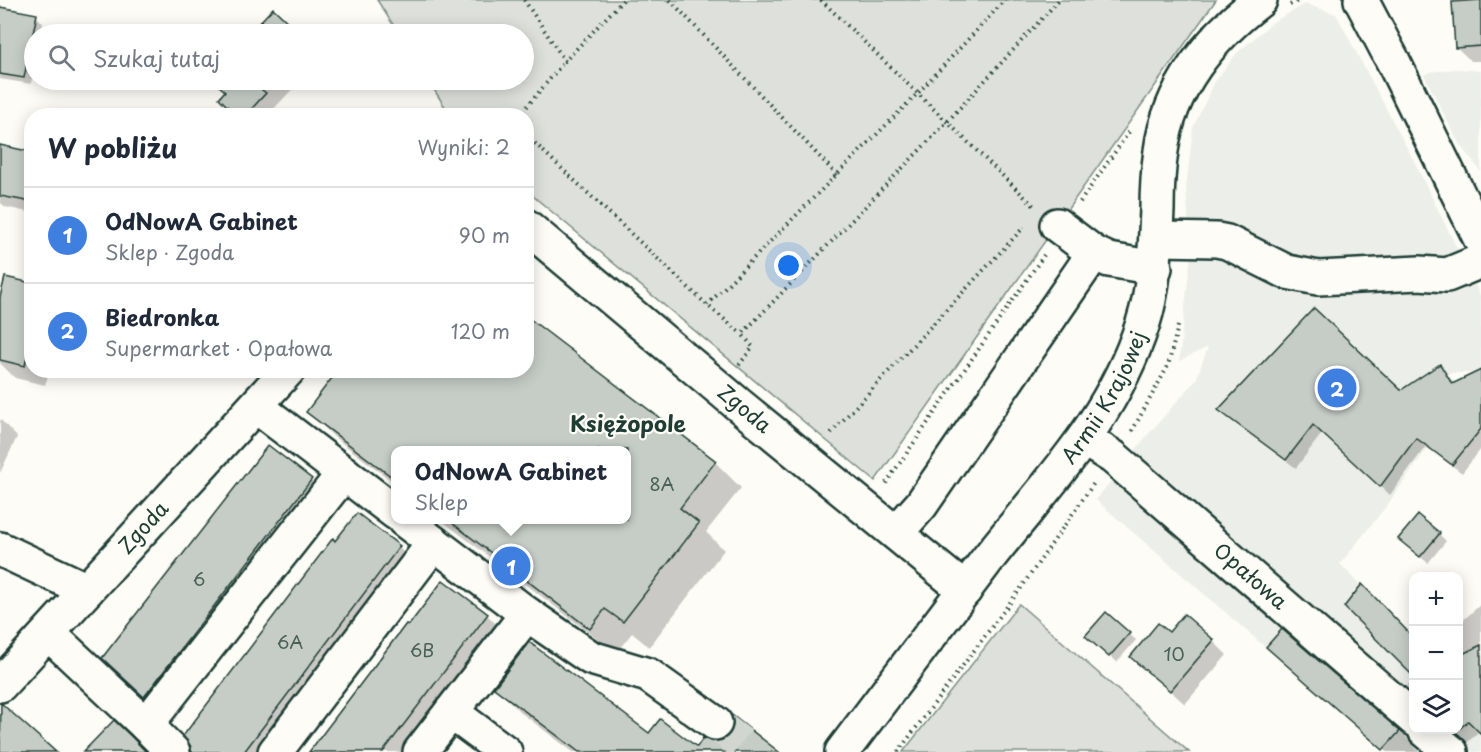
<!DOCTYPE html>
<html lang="pl">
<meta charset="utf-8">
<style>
body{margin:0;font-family:"Playpen Sans",sans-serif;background:#f6f6f7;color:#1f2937}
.controls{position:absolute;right:18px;bottom:18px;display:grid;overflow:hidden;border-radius:12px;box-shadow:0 3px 15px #0003}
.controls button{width:54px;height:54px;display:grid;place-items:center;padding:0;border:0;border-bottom:2px solid #e0e1e3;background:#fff;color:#1f2937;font:30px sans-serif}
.you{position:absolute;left:789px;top:266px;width:21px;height:21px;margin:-15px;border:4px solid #fff;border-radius:50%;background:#1a73e8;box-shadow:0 0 0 9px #1a73e833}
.badge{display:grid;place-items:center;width:39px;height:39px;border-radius:50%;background:#1f6fb2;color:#fff;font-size:20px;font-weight:700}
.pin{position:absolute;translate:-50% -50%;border:3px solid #fff;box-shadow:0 2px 6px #0006}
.popup{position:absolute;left:391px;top:446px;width:240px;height:78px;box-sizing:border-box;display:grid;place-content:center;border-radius:12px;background:#fff;filter:drop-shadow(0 2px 4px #0005);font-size:20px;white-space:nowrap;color:#747a83}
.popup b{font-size:22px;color:#1f2937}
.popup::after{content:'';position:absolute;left:50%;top:100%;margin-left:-12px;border:12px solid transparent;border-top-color:#fff}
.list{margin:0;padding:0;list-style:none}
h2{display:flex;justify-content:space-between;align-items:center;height:78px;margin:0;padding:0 24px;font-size:26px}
h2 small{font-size:20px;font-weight:400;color:#747a83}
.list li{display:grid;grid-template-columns:39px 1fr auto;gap:18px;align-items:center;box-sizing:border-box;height:96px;padding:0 24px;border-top:2px solid #e0e1e3}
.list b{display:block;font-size:22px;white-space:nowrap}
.list p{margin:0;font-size:20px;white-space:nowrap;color:#747a83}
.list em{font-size:20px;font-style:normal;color:#747a83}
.icon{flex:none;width:33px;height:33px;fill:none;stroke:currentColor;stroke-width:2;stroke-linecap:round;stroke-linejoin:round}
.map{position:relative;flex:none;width:1481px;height:752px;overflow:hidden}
.search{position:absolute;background:#fff;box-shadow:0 3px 15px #0003;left:24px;top:24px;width:510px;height:66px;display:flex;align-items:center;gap:15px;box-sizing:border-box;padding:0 21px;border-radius:33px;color:#747a83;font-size:22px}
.panel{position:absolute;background:#fff;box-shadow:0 3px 15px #0003;left:24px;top:108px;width:510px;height:270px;border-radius:24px}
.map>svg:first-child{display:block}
.built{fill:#eceee9}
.green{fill:#dde0db;stroke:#7e8e88;stroke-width:1.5}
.shadow{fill:#0003}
.building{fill:#c6cdc7;stroke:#1f3d34;stroke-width:1.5}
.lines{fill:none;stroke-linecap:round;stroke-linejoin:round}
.minor-tunnel{stroke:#d1d6d0;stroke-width:33;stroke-dasharray:33 16;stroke-linecap:butt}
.minor-casing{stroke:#1f3d34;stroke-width:38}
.path{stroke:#1f3d34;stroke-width:4;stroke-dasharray:1.5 4.5;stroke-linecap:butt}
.minor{stroke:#fdfcf7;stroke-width:33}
.labels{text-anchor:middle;stroke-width:4.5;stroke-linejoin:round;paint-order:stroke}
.number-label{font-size:18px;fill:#496159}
.street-label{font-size:21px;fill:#1f3d34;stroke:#fdfcf7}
.neighbourhood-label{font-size:22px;font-weight:bold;fill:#1f3d34;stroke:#fdfcf7}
</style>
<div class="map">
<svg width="1481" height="752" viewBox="0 0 1481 752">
<rect width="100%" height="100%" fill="#fdfcf7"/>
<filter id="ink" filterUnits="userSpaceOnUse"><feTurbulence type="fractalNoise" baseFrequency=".0167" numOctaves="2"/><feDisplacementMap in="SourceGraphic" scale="12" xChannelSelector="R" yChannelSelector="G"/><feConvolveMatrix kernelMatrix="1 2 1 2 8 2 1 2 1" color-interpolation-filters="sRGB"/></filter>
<g filter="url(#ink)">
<g class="built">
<path d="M1306,4L1336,14L1415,163L1481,297V369L1472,373H1451L1436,384L1433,440L1388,504L1340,564L1413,637L1414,730H1458L1459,715L1481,736V752H1386L1096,500L1145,438L1196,380L1208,347L1179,361L1191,254L1186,189L1193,128L1214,83L1237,53L1273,22Z"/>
<path d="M1456,69L1481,71V172L1456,138L1424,75L1430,72Z"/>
</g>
<g class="green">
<path d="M377,0H1216L875,481L527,191L526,116L450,115L428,80H524V34H399Z"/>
<path d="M1019,604L1189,752H903Z"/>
</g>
<g class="shadow">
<path d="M1481,1V61H1471L1456,47Z"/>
<path d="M0,9L36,16L43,23L41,34H34V66L31,84L0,79Z"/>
<path d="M273,10L290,26L299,34H251Z"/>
<path d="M213,80H301L267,116H238L226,92Z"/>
<path d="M0,147L32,153V213L5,207L0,202Z"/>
<path d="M32,285V370H55L53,377L48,376L45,385L15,378L0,363V305Z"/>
<path d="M526,317L715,462L741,488L706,532L724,550L649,647L632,633L616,653L441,520H626V450H396V484L334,437L308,411L526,370Z"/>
<path d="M1440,366L1455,384L1481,371V449L1462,473L1426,446L1390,495L1323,432L1296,468L1229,419L1220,410L1401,392Z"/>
<path d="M0,419L17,437L0,473Z"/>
<path d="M268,448L311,480L337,506L178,712L173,707L164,716L130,684Z"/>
<path d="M357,515L399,548L423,571L285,752H193L336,543Z"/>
<path d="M1439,534L1446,541L1428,563L1407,546Z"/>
<path d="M1481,604V732L1479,731L1468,742L1452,730H1458V625Z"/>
<path d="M487,615L512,640L428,752H310Z"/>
<path d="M1129,634L1136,640L1117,662L1094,642Z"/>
<path d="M1169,634L1213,641L1227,655L1185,704L1132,657Z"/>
<path d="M1275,654L1377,715L1406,737L1419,752H1387Z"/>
<path d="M1414,679V693L1407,686Z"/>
<path d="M496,687L697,749L714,743L776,752H573L520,712Z"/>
</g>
<g class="building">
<path d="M1481,0V46L1455,48L1452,2Z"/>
<path d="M0,7L37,14L24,78L0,74Z"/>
<path d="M273,8L291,25L285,32L288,34H249Z"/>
<path d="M212,80H272L262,90L266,93L245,116H237L219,98L225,91Z"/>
<path d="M0,145L32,152V202L0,196Z"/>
<path d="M5,277L32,283V357L27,356L25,366L0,360V297Z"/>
<path d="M1314,308L1401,390L1440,364L1452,384L1481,370V429L1452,465L1416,438L1380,487L1313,425L1286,460L1218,410Z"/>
<path d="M526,316L716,461L680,508L699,523L623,622L605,609L590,629L447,519H627V450H396V480L306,412L338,370H526Z"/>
<path d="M268,445L312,479L144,697L102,658Z"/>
<path d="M357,513L400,546L244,752H191V747L183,736L333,538L335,541Z"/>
<path d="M1418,515L1440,533L1420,557L1398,539Z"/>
<path d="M443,580L488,614L383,752H309L406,624L409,625Z"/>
<path d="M1362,584L1413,637V676L1344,607Z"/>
<path d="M1106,612L1130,633L1109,657L1085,636Z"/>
<path d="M1184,614L1214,640L1170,691L1130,657L1158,623L1169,632Z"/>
<path d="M1282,629L1400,731L1383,750L1266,647Z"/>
<path d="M529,642L649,733L660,719L697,747L703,738L714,742L723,740L730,734L734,725L732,715L779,752H579L494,688Z"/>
<path d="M1481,645V734L1468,721L1458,730L1457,729L1458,656Z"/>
<path d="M1,703L56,752H0Z"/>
<path d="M114,720L133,738L146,752H83Z"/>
</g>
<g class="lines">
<path class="minor-tunnel" d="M715,723L753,752"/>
<defs>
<g id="minor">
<path d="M1361,0L1393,61L1481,240"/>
<path d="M1057,225L1094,253"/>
<path id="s1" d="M526,226L739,405L965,590"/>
<path d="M1156,239L1217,240L1227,242L1287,272L1318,278L1419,273L1447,275L1481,261"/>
<path d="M256,406L396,513"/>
<path id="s2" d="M1084,439L1113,457L1414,719"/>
<path d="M404,520L527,614L591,658L648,675L715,723"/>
<path d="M896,533L921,505L1094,253L1109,260L1155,268"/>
<path d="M0,549L87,590"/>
<path d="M48,633L146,725L344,473"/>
<path id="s3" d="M0,685L288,370"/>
<path d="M451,712L505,752"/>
<path d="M146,725L173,752"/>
<path d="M1425,730L1451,752"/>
<path d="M275,752L434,543"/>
<path d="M420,752L527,614"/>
<path id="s4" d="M842,752C891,688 939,624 987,560C1048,482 1112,420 1143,323C1155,286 1155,248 1157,210C1157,191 1158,171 1161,151C1169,88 1211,37 1260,0"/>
</g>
</defs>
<use href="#minor" class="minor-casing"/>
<g class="path">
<path d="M524,0L565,61L623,0"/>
<path d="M670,0L837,175"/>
<path d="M821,0L1034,206"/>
<path d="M1290,5L1300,0"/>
<path d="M519,116L565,61"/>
<path d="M526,135L707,305L742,334"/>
<path d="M1080,202L1131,129"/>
<path d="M707,305L917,94L1005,0"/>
<path d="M739,365L753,347L742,334L946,123L1059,0"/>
<path d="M1132,431L1168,366L1178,326"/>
<path d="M831,433L1024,227"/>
<path d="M886,483L1044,255"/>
<path d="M898,752L1021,588L1094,483"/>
</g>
<use href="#minor" class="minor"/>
</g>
</g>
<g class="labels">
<g class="number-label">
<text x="662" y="491">8A</text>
<text x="199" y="586">6</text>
<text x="290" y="649">6A</text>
<text x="422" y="657">6B</text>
<text x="1174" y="661">10</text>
</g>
<g class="street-label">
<text dy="7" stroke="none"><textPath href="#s4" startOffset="442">Armii Krajowej</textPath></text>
<text dy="7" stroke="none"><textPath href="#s1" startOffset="285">Zgoda</textPath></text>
<text dy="7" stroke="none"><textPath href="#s3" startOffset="213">Zgoda</textPath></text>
<text dy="7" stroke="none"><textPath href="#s2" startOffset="216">Opałowa</textPath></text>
</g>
<g class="neighbourhood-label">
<text x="628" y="432">Księżopole</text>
</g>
</g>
</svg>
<div class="controls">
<button>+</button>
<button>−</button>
<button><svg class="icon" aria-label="layers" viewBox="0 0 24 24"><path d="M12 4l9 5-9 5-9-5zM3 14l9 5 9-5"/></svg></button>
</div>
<div class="you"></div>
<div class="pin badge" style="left:511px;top:566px;background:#3f7fe0">1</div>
<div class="popup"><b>OdNowA Gabinet</b>Sklep</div>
<div class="pin badge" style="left:1337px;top:388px;background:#3f7fe0">2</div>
<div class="search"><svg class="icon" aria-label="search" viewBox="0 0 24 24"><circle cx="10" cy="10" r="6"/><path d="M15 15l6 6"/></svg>Szukaj tutaj</div>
<section class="panel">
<h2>W pobliżu<small>Wyniki: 2</small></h2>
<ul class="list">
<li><span class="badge" style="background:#3f7fe0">1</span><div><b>OdNowA Gabinet</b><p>Sklep · Zgoda</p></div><em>90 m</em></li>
<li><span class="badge" style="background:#3f7fe0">2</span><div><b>Biedronka</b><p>Supermarket · Opałowa</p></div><em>120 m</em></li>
</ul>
</section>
</div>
